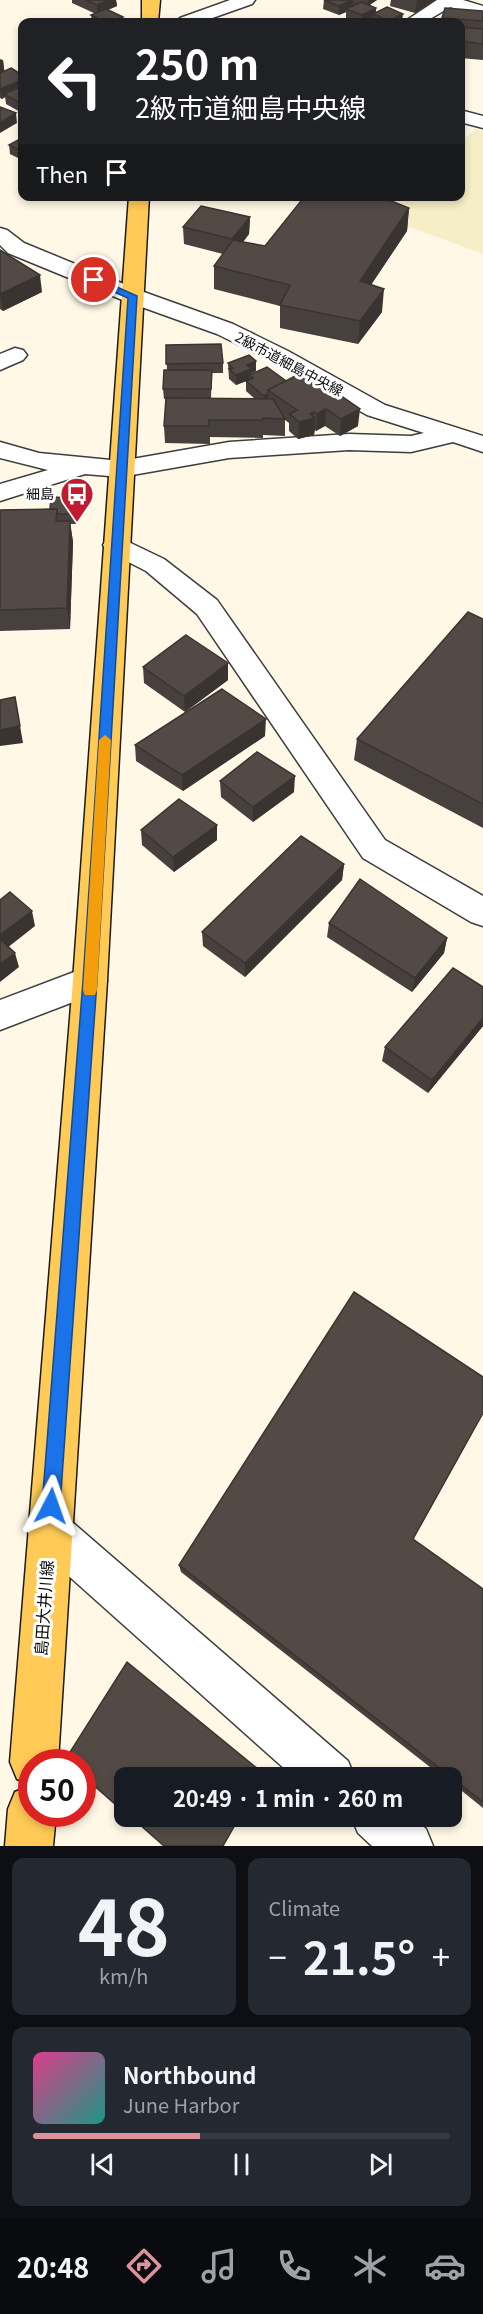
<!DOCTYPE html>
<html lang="en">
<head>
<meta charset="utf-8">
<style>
	:root { --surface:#171b24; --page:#242831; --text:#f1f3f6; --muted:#9ea1a6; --line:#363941; --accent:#db929c }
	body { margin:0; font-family:Georgia,"Noto Sans JP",serif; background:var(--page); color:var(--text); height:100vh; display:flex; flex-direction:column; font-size:22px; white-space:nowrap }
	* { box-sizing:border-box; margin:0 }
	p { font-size:20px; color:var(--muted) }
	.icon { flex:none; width:33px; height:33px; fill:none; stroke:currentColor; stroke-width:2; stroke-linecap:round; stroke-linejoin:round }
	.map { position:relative; height:1846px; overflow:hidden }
	.sheet { display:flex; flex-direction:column; gap:12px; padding:12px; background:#0d0f14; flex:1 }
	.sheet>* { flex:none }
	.hud { position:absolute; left:18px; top:18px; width:447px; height:183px; border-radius:12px; box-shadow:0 3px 9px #0003; background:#202124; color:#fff; overflow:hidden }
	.speed { position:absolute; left:18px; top:1749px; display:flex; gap:12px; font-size:30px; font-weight:700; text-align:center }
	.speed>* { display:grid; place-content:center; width:78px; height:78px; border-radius:50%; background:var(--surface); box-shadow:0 3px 9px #0003; line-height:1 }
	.speed .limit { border:9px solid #d22; background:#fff; color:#111 }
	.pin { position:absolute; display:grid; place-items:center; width:51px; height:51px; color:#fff; margin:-26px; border:3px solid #fff; border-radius:50%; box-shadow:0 2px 6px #0007 }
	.me { position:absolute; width:66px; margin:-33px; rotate:4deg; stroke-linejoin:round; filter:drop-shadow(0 0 4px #0008) }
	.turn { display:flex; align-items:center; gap:21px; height:126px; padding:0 18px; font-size:27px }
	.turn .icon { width:78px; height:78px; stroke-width:2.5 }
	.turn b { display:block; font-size:42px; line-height:51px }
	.then { display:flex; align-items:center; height:57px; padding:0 18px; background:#0003; gap:12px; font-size:22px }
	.big { font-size:45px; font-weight:700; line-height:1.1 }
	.sheet .card { flex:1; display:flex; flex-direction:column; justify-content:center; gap:9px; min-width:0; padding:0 21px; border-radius:12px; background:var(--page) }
	.sheet .dial { align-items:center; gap:0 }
	.dial b { font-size:78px; line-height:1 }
	.song { display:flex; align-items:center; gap:18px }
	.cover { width:72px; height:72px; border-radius:9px; background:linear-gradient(135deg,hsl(330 70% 55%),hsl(170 70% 35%)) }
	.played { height:6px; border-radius:3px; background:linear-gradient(90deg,var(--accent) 40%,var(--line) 40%) }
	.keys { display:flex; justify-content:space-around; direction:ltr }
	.heat { display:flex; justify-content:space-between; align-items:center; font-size:33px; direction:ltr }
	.sheet .tiles { flex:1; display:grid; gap:12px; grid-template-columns:1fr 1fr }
	.card:last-child { grid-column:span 2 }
	.trip { position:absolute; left:114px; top:1767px; width:348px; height:60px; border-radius:12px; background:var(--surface); box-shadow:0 3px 9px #0003; font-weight:700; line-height:60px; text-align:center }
	.menu { display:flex; height:96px; justify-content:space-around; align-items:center; background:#090b0e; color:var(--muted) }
	.menu .icon { width:42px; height:42px }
	.menu .current { color:var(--accent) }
	.menu b { font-size:27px; color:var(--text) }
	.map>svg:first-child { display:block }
	.farmland { fill:#f6eec6 }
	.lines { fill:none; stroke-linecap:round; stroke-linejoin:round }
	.minor-casing { stroke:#3d3d3d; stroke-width:3 }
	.major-casing { stroke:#1b1b1b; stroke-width:3 }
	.minor { fill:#fff; fill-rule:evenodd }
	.major { fill:#ffca56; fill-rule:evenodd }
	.wall { fill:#47403c }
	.shaded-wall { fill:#3a3431 }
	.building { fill:#534a46; stroke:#3a3431; stroke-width:1.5 }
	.route { fill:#1a73e8; stroke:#114b97; stroke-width:1.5 }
	.slow { fill:#f59e0b }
	.labels { text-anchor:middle; stroke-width:6; stroke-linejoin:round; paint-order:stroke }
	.far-street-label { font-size:14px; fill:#0a0a0a; stroke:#fff }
	.far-poi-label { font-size:14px; fill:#0a0a0a; stroke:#fff; text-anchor:end }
	.street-label { font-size:16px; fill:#0a0a0a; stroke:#fff }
</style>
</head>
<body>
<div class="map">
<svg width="483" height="1846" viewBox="0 0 483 1846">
	<rect width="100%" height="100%" fill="#fff8e6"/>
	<polygon class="farmland" points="476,129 483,131 483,254 370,212 390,197 460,196 461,142"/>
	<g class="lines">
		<defs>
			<g id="minor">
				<polygon points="230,0 255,0 252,4 201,22 177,22 180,18"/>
				<polygon points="437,0 463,0 483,6 483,16 450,7 425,22 404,22"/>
				<polygon points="460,110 483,116 483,128 460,122"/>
				<polygon points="0,228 7,230 24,243 141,291 233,324 288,351 385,405 483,436 483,452 453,442 411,452 349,450 229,458 121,477 85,474 0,501 0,484 48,470 0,458 0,442 39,453 121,461 229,442 349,434 411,436 424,433 367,415 272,361 217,334 125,301 8,253 0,245"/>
				<polygon points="15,348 23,350 27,355 23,360 0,370 0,354"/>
				<polygon points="116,536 164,559 217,600 385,840 483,896 483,926 471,922 363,858 197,614 146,571 107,551 103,545 107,539"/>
				<polygon points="90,966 102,971 107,981 102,991 0,1030 0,1000"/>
				<polygon points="49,1508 64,1515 348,1761 355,1778 295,1778 34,1545 27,1530 34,1515"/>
				<polygon points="351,1816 412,1816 426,1829 433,1846 372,1846 358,1833"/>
			</g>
			<g id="major">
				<polygon points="142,0 160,0 158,22 142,22"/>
				<polygon points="129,196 149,196 107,981 58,1762 32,1762 32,1785 17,1779 10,1762 73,981"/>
				<polygon points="32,1785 32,1814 56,1814 53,1846 5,1846 8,1809 15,1792"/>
			</g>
		</defs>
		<use href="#minor" class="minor-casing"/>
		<use href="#major" class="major-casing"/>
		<use href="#minor" class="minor"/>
		<use href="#major" class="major"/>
	</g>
	<g class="wall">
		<polygon points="72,0 116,0 117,6 108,10 123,17 123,22 92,22 91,15 96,14 72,3"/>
		<polygon points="324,0 377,0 369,5 376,13 402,22 372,22 373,19 365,22 357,22 346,18 346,12 339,15 323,9"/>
		<polygon points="391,0 435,0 415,13 390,6"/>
		<polygon points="483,11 483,60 460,58 460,22 442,22 442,18"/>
		<polygon points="0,59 3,60 4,71 22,75 22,113 6,104 5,97 2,99 0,98"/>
		<polygon points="22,138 22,160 10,154 9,145"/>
		<polygon points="409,208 407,231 371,285 382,312 358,344 280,328 280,306 214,289 214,266 223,254 184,244 183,227 250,217 249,234 243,242 265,246"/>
		<polygon points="0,250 42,292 3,311 0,309"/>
		<polygon points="166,345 223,363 223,373 212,373 211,398 255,399 246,391 246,381 249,380 236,385 229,379 228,363 256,361 256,371 251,373 251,374 286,381 358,426 340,436 325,426 316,431 315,430 314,435 298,439 289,431 289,423 285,420 285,436 263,435 263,438 210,437 210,444 165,443 164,426 166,399 164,399 163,389 167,370"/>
		<polygon points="78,508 76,524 70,524 73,542 70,629 0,631 0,510"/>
		<polygon points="483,619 483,828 354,760 357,739"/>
		<polygon points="228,663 228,680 185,712 144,683 143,667"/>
		<polygon points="265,736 183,791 136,761 135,745"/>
		<polygon points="220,781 294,792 253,822 221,797"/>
		<polygon points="141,830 217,840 174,872 142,845"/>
		<polygon points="344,864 342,880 245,977 203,946 202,932"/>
		<polygon points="329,923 447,938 444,953 412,992 327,937"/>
		<polygon points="483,987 483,1026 428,1093 382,1061 385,1047"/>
		<polygon points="413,1539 483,1589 483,1808 452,1783 452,1778 444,1778 181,1572 179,1565"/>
	</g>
	<g class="shaded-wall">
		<polygon points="109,0 116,0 117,6 97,14 97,5"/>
		<polygon points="352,0 353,0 353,9 346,9 346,12 339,15 339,6"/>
		<polygon points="368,0 377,0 367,7"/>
		<polygon points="417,0 435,0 415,13"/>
		<polygon points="376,8 376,15 373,14 373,19 365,22 362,22 362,15"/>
		<polygon points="403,14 402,22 389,22 389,21"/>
		<polygon points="123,17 123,22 109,22"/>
		<polygon points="3,60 5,76 0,78 0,61"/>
		<polygon points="22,80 22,90 4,94 5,97 2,99 0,89"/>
		<polygon points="16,113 17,123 0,133 0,123"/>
		<polygon points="409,208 407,231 358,304 360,281"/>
		<polygon points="250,217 249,234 232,256 232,239"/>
		<polygon points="40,275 42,292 3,311 0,294"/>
		<polygon points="384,289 382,312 358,344 360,321"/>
		<polygon points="256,361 256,371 251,373 251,377 249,375 249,380 236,385 236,375 247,365"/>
		<polygon points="268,394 268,404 264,406 264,396"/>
		<polygon points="326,409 325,426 316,431 317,414"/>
		<polygon points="360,409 358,426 340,436 341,419"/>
		<polygon points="313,412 313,418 315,418 314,435 298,439 299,422"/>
		<polygon points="77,498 78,508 76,524 75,514"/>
		<polygon points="70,521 73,542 70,629 67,608"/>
		<polygon points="228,663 228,680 185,712 184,696"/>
		<polygon points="15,697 23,743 0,746 0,730"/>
		<polygon points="266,719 265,736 183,791 182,775"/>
		<polygon points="295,776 294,792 253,822 253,807"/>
		<polygon points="217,825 217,840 174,872 173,857"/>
		<polygon points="344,864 342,880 245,977 245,963"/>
		<polygon points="32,911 35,926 2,952 0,945 0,935"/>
		<polygon points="447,938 444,953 412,992 415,978"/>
		<polygon points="15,953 19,967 0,982 0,964"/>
		<polygon points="483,1018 483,1026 428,1093 432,1080"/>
	</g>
	<g class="building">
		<polygon points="86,0 109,0 97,5"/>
		<polygon points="324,0 352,0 339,6"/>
		<polygon points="361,2 376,8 362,15 346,9"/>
		<polygon points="387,7 403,14 389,21 373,14"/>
		<polygon points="445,8 483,11 483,21 442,18"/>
		<polygon points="106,9 123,17 109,22 107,22 91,15"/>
		<polygon points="460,27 483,29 483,44 460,41"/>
		<polygon points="11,68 22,75 22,80 0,89 0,73"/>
		<polygon points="22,86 22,104 4,94"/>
		<polygon points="0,107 16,113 0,123"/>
		<polygon points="22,138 22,151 9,145"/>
		<polygon points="305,196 379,196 409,208 360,281 384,289 360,321 280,305 290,285 214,266 233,240 265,246"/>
		<polygon points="201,206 250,217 232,239 183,227"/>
		<polygon points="0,250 40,275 0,294"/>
		<polygon points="221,344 223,363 166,364 166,345"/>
		<polygon points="249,355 256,361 247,365 251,369 236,375 229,369 233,368 228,363"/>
		<polygon points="267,367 286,381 268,390 268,394 264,396 246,381 253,378 249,375"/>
		<polygon points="164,370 212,370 211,389 163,389"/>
		<polygon points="297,375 334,391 360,409 341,419 326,409 317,414 313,412 310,414 315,418 299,422 290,414 297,410 268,390"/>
		<polygon points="166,398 273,399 285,419 263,418 263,420 209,420 209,426 164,426"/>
		<polygon points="51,497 77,498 75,514 57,514 57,509 50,509"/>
		<polygon points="57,509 56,521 70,521 67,608 0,610 0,510"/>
		<polygon points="468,612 483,619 483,804 357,739"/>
		<polygon points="186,635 228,663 184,696 143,667"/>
		<polygon points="222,689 266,719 182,775 135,745"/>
		<polygon points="15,697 20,726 0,730 0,700"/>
		<polygon points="257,752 295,776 253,807 220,781"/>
		<polygon points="179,799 217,825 173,857 141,830"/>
		<polygon points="301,836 344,864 245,963 202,932"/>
		<polygon points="360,879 447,938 415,978 329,923"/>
		<polygon points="10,892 32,911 0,935 0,900"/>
		<polygon points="0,939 15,953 0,964"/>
		<polygon points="453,968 483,987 483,1018 432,1080 385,1047"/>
		<polygon points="354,1292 483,1377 483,1413 413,1539 483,1589 483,1802 179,1565"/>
		<polygon points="127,1662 264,1774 262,1778 124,1778 124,1812 82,1775 82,1762 68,1762 65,1760"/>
		<polygon points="130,1816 240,1816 223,1846 164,1846"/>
	</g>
	<polygon class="route" points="91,278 97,278 137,296 97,981 60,1506 57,1512 51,1515 44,1512 42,1506 83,981 128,298 91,282"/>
	<polygon class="slow" points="105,735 111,740 97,990 95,995 85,995 83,990 99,740"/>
	<defs>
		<symbol id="bus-pin" viewBox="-11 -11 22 30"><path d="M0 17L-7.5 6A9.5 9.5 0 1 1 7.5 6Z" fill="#c01c2f" stroke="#fff"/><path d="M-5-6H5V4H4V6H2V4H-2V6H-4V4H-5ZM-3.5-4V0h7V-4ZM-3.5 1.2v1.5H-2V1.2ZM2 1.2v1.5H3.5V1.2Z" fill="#fff"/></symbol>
	</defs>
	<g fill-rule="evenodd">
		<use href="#bus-pin" x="58" y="475" width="38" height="52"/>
	</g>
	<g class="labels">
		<g class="far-street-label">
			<text transform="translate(289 364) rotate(28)" y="5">2級市道細島中央線</text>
		</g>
		<g class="far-poi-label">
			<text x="54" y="499">細島</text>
		</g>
		<g class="street-label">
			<text transform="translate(44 1608) rotate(-86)" y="6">島田大井川線</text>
		</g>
	</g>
</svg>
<div class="speed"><div class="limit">50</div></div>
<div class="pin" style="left:94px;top:280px;background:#d93025"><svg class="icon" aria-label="arrive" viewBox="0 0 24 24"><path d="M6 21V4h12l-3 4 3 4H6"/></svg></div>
<svg class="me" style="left:51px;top:1506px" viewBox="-20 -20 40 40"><path d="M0-17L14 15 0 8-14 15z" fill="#1a73e8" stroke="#fff" stroke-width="4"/></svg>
<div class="trip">20:49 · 1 min · 260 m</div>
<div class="hud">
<div class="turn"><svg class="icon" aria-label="left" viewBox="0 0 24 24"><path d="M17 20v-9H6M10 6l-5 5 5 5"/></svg><div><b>250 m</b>2級市道細島中央線</div></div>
<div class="then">Then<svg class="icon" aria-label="arrive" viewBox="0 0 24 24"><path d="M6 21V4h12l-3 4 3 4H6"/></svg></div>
</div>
</div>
<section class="sheet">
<div class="tiles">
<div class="card dial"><b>48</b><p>km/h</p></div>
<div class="card"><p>Climate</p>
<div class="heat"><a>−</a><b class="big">21.5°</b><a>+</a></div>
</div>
<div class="card">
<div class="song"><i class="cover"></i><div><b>Northbound</b><p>June Harbor</p></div></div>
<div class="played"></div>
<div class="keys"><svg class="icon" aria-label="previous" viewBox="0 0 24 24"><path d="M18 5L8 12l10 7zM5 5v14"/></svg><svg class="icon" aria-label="pause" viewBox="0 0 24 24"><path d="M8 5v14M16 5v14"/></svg><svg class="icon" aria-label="next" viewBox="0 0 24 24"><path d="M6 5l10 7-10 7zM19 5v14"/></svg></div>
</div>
</div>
</section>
<nav class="menu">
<b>20:48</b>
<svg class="icon current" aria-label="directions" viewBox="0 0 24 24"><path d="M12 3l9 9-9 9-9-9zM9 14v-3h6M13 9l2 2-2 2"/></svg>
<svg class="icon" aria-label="music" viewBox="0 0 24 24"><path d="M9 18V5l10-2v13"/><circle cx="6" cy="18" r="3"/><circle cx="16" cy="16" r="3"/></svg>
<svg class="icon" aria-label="phone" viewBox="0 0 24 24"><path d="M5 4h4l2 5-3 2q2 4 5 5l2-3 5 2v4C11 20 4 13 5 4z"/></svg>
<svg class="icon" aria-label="climate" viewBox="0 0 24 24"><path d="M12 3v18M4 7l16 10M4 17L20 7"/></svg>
<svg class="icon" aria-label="car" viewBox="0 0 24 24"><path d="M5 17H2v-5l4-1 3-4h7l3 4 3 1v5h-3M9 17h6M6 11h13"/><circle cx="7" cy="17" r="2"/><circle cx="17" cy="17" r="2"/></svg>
</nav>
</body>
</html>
